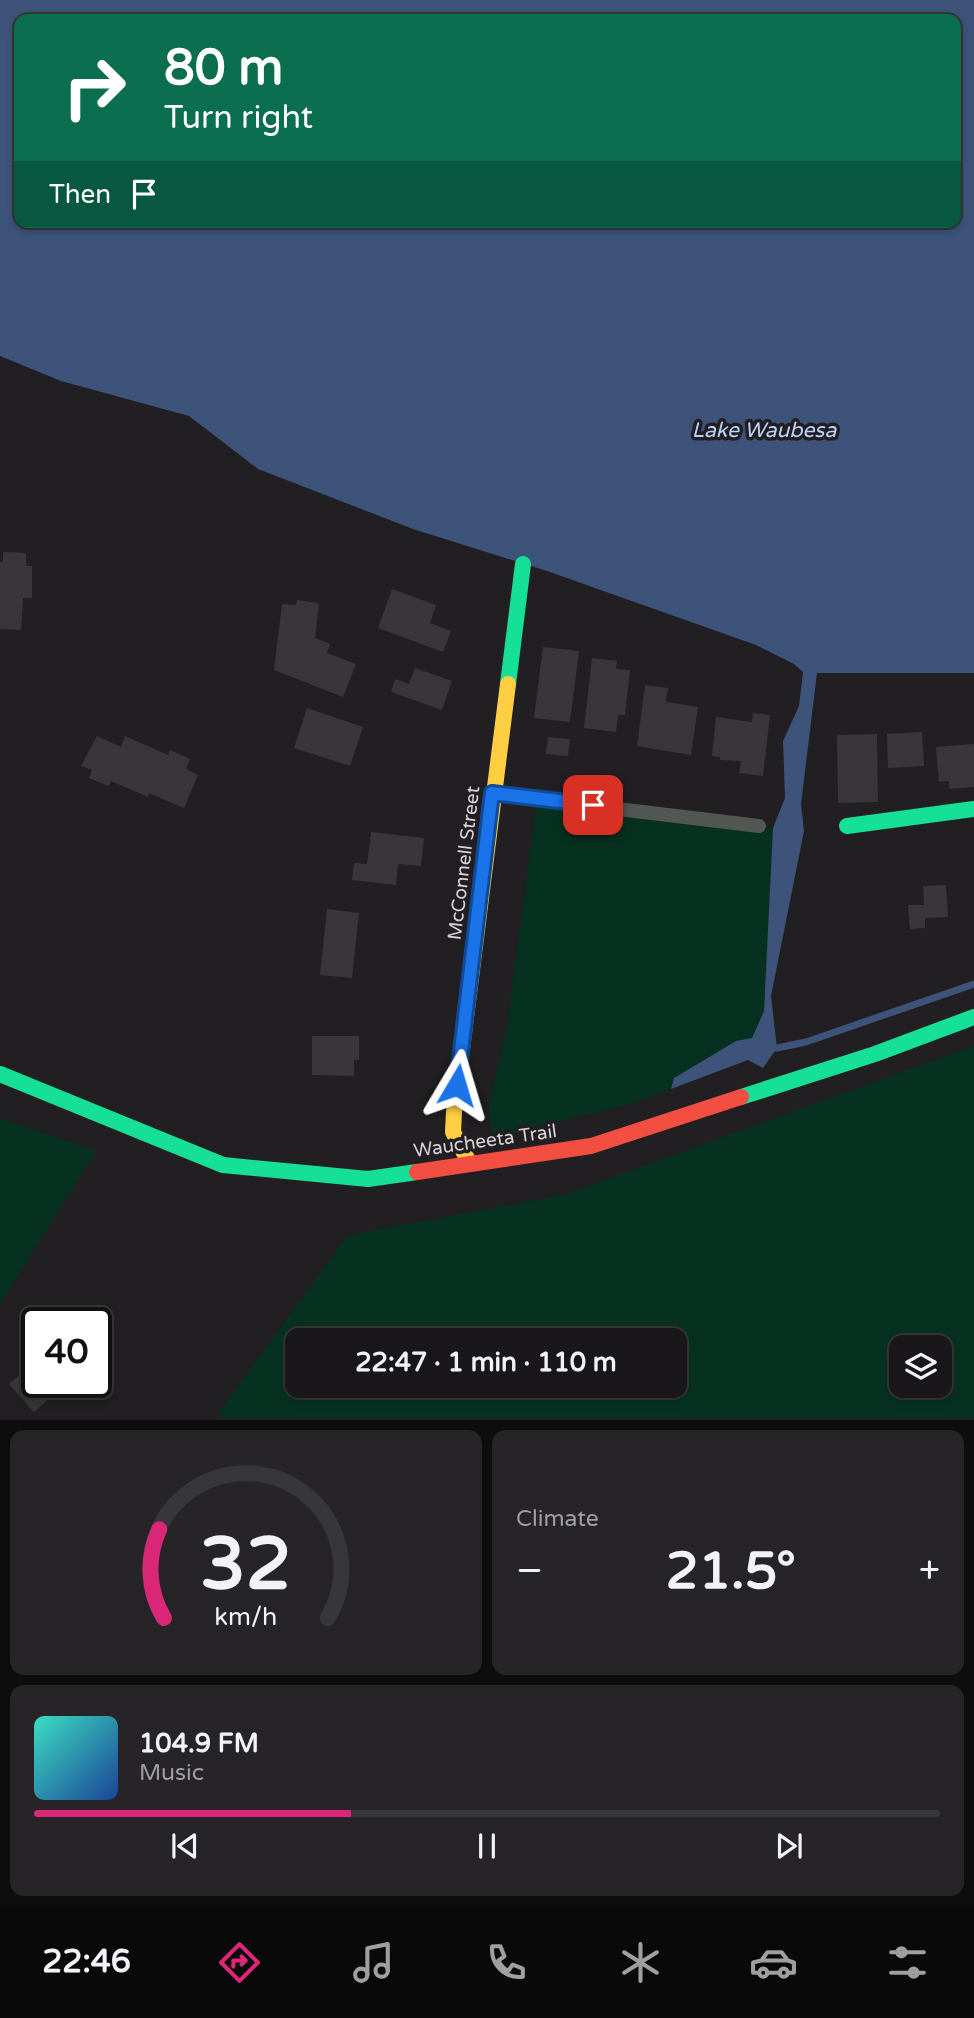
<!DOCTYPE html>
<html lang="en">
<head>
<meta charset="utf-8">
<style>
	:root { --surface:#191719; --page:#262426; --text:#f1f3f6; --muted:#9f9fa2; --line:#373638; --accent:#db2777 }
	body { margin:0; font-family:"Varela Round",sans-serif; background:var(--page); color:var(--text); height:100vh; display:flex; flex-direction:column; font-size:26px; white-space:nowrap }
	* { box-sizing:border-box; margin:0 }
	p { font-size:23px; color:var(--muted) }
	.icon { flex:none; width:38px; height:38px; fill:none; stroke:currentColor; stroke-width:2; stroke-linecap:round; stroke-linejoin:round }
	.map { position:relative; height:1420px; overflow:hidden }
	.sheet { display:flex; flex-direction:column; gap:10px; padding:10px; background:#0e0d0e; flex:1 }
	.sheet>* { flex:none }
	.hud { position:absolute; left:14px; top:14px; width:947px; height:214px; border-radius:14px; box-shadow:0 4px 10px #0003,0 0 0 2px var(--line); background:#0b6e4f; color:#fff; overflow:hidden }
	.buttons { position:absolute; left:889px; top:1335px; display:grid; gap:14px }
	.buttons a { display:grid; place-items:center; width:63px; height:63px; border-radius:14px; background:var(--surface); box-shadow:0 4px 10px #0003,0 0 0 2px var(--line); font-size:35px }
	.speed { position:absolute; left:21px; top:1307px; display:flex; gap:14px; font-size:35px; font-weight:700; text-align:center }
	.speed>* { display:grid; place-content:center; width:91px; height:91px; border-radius:50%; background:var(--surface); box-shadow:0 4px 10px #0003,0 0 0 2px var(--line); line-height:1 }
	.speed .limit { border:4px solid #111; border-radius:10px; background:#fff; color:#111 }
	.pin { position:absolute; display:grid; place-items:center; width:60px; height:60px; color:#fff; margin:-30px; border-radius:14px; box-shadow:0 4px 10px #0006 }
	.me { position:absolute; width:77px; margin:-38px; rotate:7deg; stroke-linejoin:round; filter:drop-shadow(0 0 5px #0008) }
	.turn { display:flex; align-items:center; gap:24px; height:147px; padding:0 35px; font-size:32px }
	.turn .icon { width:91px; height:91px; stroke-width:2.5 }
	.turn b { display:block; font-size:49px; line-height:60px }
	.then { display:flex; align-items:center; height:66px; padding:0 35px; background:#0003; gap:14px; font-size:26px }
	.big { font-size:52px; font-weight:700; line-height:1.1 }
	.sheet .tile { flex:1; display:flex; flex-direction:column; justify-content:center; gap:10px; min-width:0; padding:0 24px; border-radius:14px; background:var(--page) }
	.sheet .dial { align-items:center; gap:0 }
	.dial svg { height:182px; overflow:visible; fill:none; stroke:var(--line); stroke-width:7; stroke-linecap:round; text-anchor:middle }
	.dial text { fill:var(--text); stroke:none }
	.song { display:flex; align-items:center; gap:21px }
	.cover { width:84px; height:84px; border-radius:10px; background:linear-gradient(135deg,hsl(170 70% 55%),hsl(220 70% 35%)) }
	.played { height:7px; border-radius:4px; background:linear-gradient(90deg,var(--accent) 35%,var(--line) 35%) }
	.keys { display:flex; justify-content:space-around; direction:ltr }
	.heat { display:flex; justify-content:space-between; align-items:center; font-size:38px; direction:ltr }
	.sheet .tiles { flex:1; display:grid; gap:10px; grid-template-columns:1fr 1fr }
	.tile:last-child { grid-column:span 2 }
	.trip { position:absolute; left:285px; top:1328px; width:402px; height:70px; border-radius:14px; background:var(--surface); box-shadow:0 4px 10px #0003,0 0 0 2px var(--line); font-weight:700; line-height:70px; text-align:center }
	.tabs { display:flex; height:112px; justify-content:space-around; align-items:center; background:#0a090a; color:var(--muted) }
	.tabs .icon { width:49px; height:49px }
	.tabs .current { color:var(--accent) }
	.tabs b { font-size:32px; color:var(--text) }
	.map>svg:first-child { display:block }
	.green { fill:#063120; fill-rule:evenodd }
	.water { fill:#3d5379; fill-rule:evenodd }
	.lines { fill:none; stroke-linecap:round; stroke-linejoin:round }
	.stream { stroke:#3d5379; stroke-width:7 }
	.building { fill:#383638 }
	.lane { stroke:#525754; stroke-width:14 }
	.fast { stroke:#16e098; stroke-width:16 }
	.slow { stroke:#ffcf43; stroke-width:16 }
	.jam { stroke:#f24e42; stroke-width:16 }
	.route-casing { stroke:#114b97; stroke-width:18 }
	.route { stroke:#1a73e8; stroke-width:12 }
	.labels { text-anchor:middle; stroke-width:7; stroke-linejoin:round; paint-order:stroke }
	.street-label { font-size:19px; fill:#d8d5d8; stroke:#221e22 }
	.water-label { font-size:21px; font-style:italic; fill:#bad2fc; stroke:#221e22 }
</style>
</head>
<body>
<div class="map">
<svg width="974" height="1420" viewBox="0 0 974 1420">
	<rect width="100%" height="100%" fill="#211f21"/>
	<g class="green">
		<polygon points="537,798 773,828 764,1011 752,1038 736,1041 674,1078 671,1089 635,1103 493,1137 488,1107 507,1025"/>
		<path d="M974 1046V1419H221L219 1412 348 1235 563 1195ZM298 1340H676V1386H298ZM901 1348H940V1386H901Z"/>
		<polygon points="0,1118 96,1151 0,1304"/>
	</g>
	<path class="water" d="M0 0H974V673H817L801 804 804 831 771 996 777 1048 763 1068 748 1060 671 1089 674 1078 736 1041 752 1038 764 1011 773 828 785 798 783 741 799 706 803 672 794 664 756 645 547 571 413 529 258 469 189 416 61 381 0 356ZM19 19H956V222H19Z"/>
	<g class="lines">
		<polyline class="stream" points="777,1048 806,1042 974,984"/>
	</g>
	<g class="building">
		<polygon points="3,552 26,553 26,566 32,566 32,598 23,598 21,630 0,629 0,562 3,562"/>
		<polygon points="392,589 436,605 430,623 451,631 443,652 378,628"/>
		<polygon points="297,600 319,603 315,638 330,644 327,653 356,664 343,697 274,670 282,604 296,605"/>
		<polygon points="543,647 579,651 570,722 534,718"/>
		<polygon points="592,658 617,661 616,669 630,670 625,715 618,715 616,732 584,728"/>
		<polygon points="415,668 452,681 442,710 391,692 395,679 409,684"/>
		<polygon points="645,685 668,688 666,702 698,707 691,755 637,746"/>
		<polygon points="307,708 363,727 350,766 294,748"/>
		<polygon points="753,713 770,715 763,776 739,773 741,761 720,760 720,757 712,756 716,717 752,722"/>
		<polygon points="922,732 924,766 888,768 887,734"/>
		<polygon points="877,734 878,802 838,803 837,735"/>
		<polygon points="97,736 121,747 125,736 168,755 170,750 190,759 186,769 198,775 184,808 149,793 148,797 111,781 109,786 89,778 92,770 81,766"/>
		<polygon points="548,737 570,739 568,756 546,754"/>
		<polygon points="974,744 974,787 949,789 949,781 939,782 936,747"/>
		<polygon points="371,832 424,838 421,866 398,864 396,885 352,880 354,863 367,864"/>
		<polygon points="946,885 948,917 925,918 925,928 910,929 908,905 924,905 923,886"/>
		<polygon points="327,909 359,913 352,978 320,975"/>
		<polygon points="312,1036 359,1036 359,1060 354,1060 354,1076 312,1075"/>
		<polygon points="37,1360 37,1382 68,1382 34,1412 9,1384"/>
	</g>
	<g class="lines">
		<polyline class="lane" points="494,794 759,826"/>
		<g class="fast">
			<polyline points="508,684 523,564"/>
			<polyline points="847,826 974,809"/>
			<polyline points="0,1074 223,1165 368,1179 417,1172"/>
			<polyline points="741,1097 875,1054 974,1017"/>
		</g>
		<polyline class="slow" points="470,1164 453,1132 454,1112 508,684"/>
		<polyline class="jam" points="417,1172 591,1146 741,1097"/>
	</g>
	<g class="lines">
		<defs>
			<polyline id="route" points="457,1085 492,793 593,805"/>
		</defs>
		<use href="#route" class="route-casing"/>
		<use href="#route" class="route"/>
	</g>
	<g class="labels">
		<g class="street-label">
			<text transform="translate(463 863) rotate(-83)" y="7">McConnell Street</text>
			<text transform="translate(485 1140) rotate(-8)" y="7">Waucheeta Trail</text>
		</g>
		<g class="water-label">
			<text x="764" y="437">Lake Waubesa</text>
		</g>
	</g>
</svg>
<div class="buttons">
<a><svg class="icon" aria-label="layers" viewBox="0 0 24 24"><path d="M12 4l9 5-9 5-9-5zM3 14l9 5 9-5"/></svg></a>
</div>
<div class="speed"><div class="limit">40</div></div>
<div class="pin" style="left:593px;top:805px;background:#d93025"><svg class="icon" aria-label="arrive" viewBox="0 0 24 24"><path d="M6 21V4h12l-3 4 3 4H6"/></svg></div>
<svg class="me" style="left:457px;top:1085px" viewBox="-20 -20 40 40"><path d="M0-17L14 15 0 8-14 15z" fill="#1a73e8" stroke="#fff" stroke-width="4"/></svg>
<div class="trip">22:47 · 1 min · 110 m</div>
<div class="hud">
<div class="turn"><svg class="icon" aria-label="right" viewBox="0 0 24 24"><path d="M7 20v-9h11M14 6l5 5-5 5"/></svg><div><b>80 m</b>Turn right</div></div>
<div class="then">Then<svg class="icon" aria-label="arrive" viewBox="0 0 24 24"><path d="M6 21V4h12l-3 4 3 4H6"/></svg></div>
</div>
</div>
<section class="sheet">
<div class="tiles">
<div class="tile dial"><svg viewBox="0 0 100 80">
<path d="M14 69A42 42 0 1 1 86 69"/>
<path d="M14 69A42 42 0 0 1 12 30" stroke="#db2777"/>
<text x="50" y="56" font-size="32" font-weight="700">32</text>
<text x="50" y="72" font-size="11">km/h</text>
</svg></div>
<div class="tile"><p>Climate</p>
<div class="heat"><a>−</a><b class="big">21.5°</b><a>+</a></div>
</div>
<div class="tile">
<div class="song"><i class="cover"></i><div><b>104.9 FM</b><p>Music</p></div></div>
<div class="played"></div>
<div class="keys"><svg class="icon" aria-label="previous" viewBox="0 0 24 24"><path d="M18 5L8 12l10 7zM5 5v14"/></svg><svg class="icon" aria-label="pause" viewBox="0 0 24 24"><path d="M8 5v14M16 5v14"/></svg><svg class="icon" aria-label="next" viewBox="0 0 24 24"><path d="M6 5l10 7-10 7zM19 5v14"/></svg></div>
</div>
</div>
</section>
<nav class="tabs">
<b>22:46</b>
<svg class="icon current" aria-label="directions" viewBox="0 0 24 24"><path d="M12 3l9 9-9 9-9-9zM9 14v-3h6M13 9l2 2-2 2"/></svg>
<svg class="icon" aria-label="music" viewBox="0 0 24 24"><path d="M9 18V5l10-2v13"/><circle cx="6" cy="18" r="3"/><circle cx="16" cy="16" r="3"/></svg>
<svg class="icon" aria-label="phone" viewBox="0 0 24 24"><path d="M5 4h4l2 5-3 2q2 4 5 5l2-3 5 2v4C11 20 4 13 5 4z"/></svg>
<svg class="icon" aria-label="climate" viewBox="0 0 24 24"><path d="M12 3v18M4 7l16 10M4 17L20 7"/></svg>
<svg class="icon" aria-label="car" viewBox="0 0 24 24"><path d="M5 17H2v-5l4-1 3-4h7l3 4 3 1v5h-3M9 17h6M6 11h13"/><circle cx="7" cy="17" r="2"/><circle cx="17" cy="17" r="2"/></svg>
<svg class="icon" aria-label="filters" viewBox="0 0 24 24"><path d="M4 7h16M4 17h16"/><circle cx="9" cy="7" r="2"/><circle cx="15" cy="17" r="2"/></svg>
</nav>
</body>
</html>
